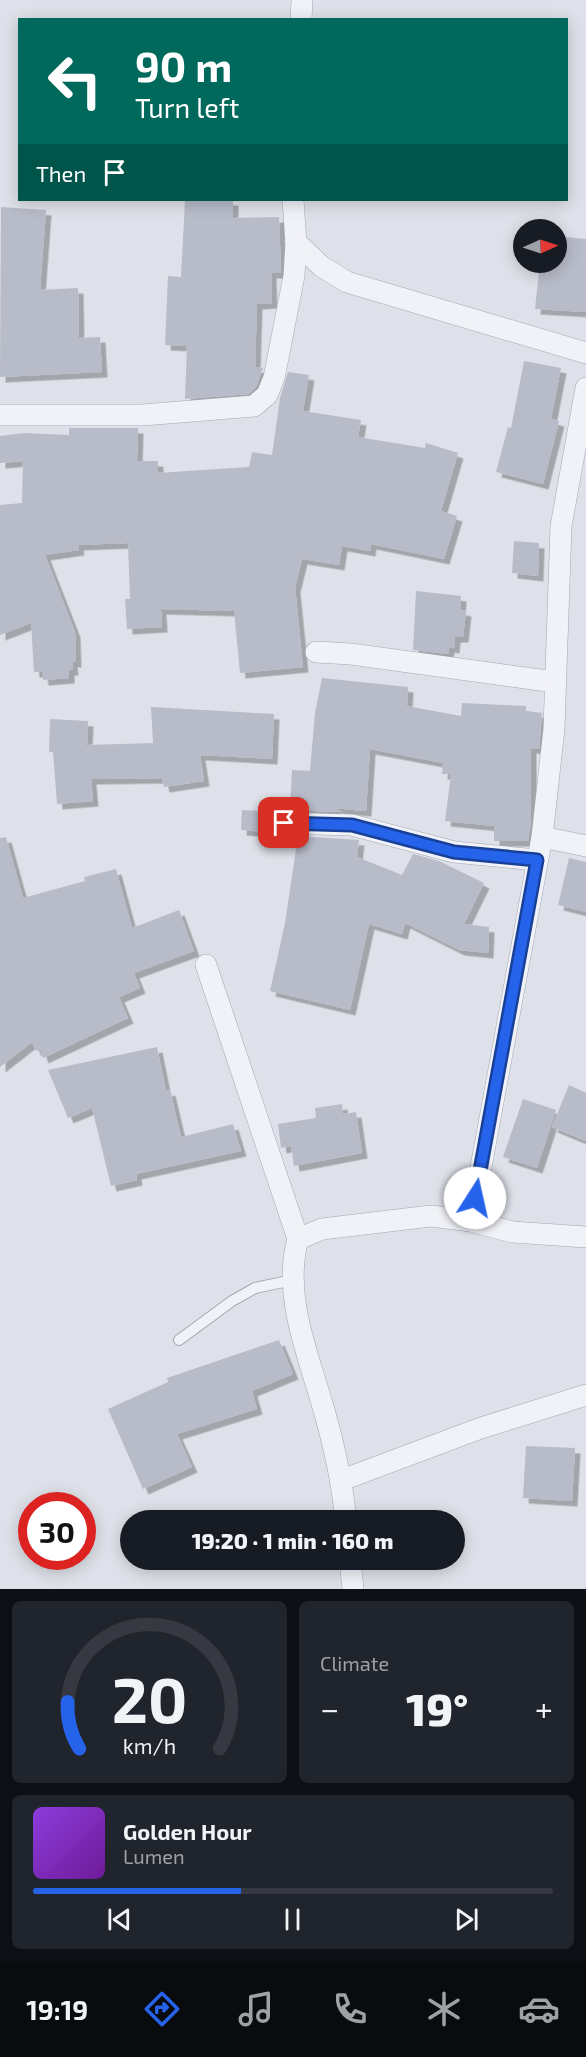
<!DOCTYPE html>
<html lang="en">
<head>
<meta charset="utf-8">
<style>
	:root { --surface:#171b24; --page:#20242c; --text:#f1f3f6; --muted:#9ea1a6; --line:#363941; --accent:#2563eb }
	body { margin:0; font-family:"Exo 2",sans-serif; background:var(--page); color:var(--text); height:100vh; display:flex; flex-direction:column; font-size:22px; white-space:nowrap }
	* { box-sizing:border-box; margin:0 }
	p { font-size:20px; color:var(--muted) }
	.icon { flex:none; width:33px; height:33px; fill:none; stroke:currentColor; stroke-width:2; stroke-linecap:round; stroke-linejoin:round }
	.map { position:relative; height:1589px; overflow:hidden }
	.sheet { display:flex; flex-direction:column; gap:12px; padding:12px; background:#0d0f14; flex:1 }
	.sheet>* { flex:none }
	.top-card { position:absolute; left:18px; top:18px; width:550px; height:183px; border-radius:0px; box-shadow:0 3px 15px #0003; background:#00695c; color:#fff; overflow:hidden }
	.needle { width:39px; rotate:87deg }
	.controls { position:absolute; left:513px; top:219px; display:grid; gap:12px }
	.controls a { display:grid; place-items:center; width:54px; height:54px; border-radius:50%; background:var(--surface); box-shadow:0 3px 15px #0003; font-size:30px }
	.speed { position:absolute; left:18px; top:1492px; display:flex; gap:12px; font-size:30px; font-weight:700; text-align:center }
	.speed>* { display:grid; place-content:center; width:78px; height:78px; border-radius:50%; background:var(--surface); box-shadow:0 3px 15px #0003; line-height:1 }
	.speed .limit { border:9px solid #d22; background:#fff; color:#111 }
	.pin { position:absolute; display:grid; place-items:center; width:51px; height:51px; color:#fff; margin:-26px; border-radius:12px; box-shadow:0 3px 9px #0006 }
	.me { position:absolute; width:66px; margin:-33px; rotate:10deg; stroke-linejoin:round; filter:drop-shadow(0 0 4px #0008) }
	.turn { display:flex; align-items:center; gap:21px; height:126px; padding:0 18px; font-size:27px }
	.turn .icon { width:78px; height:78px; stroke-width:2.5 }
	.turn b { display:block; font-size:42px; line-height:51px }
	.then { display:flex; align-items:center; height:57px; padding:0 18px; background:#0003; gap:12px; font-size:22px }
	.big { font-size:45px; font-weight:800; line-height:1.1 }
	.sheet .tile { flex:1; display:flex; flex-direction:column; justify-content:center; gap:9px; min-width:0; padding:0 21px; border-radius:9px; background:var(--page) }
	.sheet .dial { align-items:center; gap:0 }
	.dial svg { height:156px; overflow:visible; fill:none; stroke:var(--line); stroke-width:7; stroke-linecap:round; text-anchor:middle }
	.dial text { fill:var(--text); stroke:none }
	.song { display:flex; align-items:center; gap:18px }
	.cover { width:72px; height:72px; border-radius:9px; background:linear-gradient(135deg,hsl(270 70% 55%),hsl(280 70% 35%)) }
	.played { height:6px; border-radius:3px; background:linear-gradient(90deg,var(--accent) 40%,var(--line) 40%) }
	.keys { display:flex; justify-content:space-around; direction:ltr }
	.heat { display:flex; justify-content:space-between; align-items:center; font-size:33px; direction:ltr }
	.sheet .tiles { flex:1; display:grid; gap:12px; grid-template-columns:1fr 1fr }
	.tile:last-child { grid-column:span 2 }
	.trip { position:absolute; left:120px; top:1510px; width:345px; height:60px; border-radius:30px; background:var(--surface); box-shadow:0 3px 15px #0003; font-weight:800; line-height:60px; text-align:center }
	.tab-bar { display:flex; height:96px; justify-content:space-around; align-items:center; background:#090b0e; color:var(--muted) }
	.tab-bar .icon { width:42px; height:42px }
	.tab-bar .active { color:var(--accent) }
	.tab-bar b { font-size:27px; color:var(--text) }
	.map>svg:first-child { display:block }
	.building { fill:#b8bcc9; filter:url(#shadow) }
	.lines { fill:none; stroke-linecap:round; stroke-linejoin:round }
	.lane-casing { stroke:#a3a7b3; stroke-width:12 }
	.street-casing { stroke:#a3a7b3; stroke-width:22 }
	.lane { stroke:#f1f2f7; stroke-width:10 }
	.street { stroke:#f1f2f7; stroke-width:21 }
	.route-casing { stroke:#184099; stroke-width:15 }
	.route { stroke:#2563eb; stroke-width:10 }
</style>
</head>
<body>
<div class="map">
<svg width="586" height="1589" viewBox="0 0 586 1589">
	<defs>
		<filter id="shadow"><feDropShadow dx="5.5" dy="5.5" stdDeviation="0" flood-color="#0004"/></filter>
	</defs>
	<rect width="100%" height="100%" fill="#dee1e9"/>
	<g class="building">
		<polygon points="185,200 233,200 233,218 279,217 281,273 271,273 272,303 257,304 255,367 263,368 256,387 249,394 185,399 187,346 165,345 168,276 181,277"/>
		<polygon points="1,207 46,210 40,290 78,288 79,338 100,337 102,372 0,377"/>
		<polygon points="556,236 586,239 586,312 535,309 540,262 556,262"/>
		<polygon points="524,361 561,368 551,419 559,421 543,484 496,472 508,427 511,428"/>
		<polygon points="288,372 309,375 303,411 361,420 358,437 425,448 426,443 458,453 441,511 457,516 444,559 371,544 370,551 342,546 339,565 302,559 295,587 303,667 240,673 234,611 161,609 162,627 127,629 125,599 130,599 128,543 78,545 79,550 45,555 75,632 76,662 72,662 73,670 69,670 69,678 43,680 42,672 34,672 31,623 0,635 0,505 22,503 23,461 0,463 0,436 24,433 69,435 69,428 138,428 137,461 158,461 158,473 249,467 252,452 272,455 280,398"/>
		<polygon points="514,541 539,543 538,576 512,573"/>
		<polygon points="416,591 461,596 460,610 466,611 463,637 455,637 454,648 449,647 448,654 413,650"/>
		<polygon points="322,678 408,687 407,706 461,716 462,703 526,706 526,711 542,713 539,749 531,748 531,820 528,841 494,841 494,826 445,821 451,774 442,774 443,763 370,749 366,811 333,808 342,812 290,810 292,770 310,771 315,713"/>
		<polygon points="151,707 274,714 272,759 200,755 204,781 164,787 162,778 91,779 93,801 57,804 53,752 49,752 50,719 88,721 87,745 153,743"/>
		<polygon points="242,810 277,812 266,820 266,832 241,830"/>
		<polygon points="298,836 359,840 357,857 402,875 413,854 439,861 484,883 464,924 489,927 488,953 459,950 405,923 402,934 369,924 350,1010 270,991 285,923"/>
		<polygon points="6,837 23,898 85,881 84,877 116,869 132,928 179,910 194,951 134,973 140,988 119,997 128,1018 43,1058 40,1049 36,1051 32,1042 0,1067 0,838"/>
		<polygon points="569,858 586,862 586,912 558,905"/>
		<polygon points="157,1047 166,1091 170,1090 181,1137 233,1124 241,1151 136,1174 137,1180 111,1186 92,1108 68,1118 48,1070"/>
		<polygon points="569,1085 586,1093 586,1141 552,1127"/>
		<polygon points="523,1099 556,1110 537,1168 503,1157"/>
		<polygon points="342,1104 343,1114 356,1112 362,1153 294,1166 291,1146 281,1148 278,1124 316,1118 315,1108"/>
		<polygon points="279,1340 293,1374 252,1391 257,1409 177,1434 192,1467 143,1489 108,1409 168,1382 167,1378"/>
		<polygon points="526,1446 575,1448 572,1501 523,1498"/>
	</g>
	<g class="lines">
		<defs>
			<polyline id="lane" points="179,1340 232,1301 255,1288 293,1280"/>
			<g id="street">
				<polyline points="301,20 302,0"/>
				<polyline points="293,200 296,242 321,266 347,282 586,353"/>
				<polyline points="0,415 143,415 254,406 267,395 274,378 294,276 296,242"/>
				<polyline points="316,652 351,654 555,682"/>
				<polyline points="277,826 283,823 352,825 454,852 537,860"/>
				<polyline points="542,837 586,846"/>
				<polyline points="206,965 298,1239"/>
				<polyline points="471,1221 542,837 554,729 561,526 586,388"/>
				<polyline points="342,1480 481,1428 586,1395"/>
				<path d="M346 1521C342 1480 333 1440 321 1400 306 1349 283 1293 298 1239L322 1229 431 1216 471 1221 512 1232 586 1237"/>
				<polyline points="350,1560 353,1589"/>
			</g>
		</defs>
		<use href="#lane" class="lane-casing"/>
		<use href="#street" class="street-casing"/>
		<use href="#lane" class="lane"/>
		<use href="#street" class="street"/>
	</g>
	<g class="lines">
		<defs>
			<polyline id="route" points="284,823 352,825 454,852 537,860 475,1198"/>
		</defs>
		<use href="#route" class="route-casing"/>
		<use href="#route" class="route"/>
	</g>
</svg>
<div class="controls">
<a><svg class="needle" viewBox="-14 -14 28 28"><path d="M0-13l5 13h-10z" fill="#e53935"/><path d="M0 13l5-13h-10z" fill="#9ea1a6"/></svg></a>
</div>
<div class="speed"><div class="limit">30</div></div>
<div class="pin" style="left:284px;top:823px;background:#d93025"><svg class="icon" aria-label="arrive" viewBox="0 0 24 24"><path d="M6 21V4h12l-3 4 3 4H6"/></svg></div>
<svg class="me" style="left:475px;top:1198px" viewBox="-20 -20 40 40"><circle r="19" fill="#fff"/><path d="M0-13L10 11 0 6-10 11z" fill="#2563eb"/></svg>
<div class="trip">19:20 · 1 min · 160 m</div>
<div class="top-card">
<div class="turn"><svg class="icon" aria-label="left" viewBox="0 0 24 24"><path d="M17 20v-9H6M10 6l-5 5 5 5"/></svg><div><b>90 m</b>Turn left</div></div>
<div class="then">Then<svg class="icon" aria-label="arrive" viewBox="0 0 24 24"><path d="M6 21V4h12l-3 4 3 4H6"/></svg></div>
</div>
</div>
<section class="sheet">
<div class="tiles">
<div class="tile dial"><svg viewBox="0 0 100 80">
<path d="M14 69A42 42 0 1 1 86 69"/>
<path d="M14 69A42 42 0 0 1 8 45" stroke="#2563eb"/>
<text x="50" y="56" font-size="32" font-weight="700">20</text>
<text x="50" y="72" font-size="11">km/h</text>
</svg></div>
<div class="tile"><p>Climate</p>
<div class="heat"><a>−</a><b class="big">19°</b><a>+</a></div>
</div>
<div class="tile">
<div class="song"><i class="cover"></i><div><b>Golden Hour</b><p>Lumen</p></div></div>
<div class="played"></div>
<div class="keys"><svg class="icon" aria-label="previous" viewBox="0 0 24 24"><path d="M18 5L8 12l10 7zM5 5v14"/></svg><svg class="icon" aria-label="pause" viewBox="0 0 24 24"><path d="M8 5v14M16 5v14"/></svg><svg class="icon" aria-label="next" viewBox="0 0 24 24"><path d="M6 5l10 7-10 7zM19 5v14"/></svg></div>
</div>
</div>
</section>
<nav class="tab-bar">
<b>19:19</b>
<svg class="icon active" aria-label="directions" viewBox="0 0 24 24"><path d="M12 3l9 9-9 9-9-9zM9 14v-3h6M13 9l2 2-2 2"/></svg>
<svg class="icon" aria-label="music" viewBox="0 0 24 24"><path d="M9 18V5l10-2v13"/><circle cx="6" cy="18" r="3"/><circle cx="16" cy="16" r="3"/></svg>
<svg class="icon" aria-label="phone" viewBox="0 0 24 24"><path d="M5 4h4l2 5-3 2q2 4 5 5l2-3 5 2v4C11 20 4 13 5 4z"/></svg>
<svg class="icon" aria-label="climate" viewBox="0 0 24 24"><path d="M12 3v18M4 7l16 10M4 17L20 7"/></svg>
<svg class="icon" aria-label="car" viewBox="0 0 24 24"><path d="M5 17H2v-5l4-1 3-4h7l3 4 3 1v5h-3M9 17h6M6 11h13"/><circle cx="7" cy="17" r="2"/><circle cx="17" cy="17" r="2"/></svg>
</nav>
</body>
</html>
